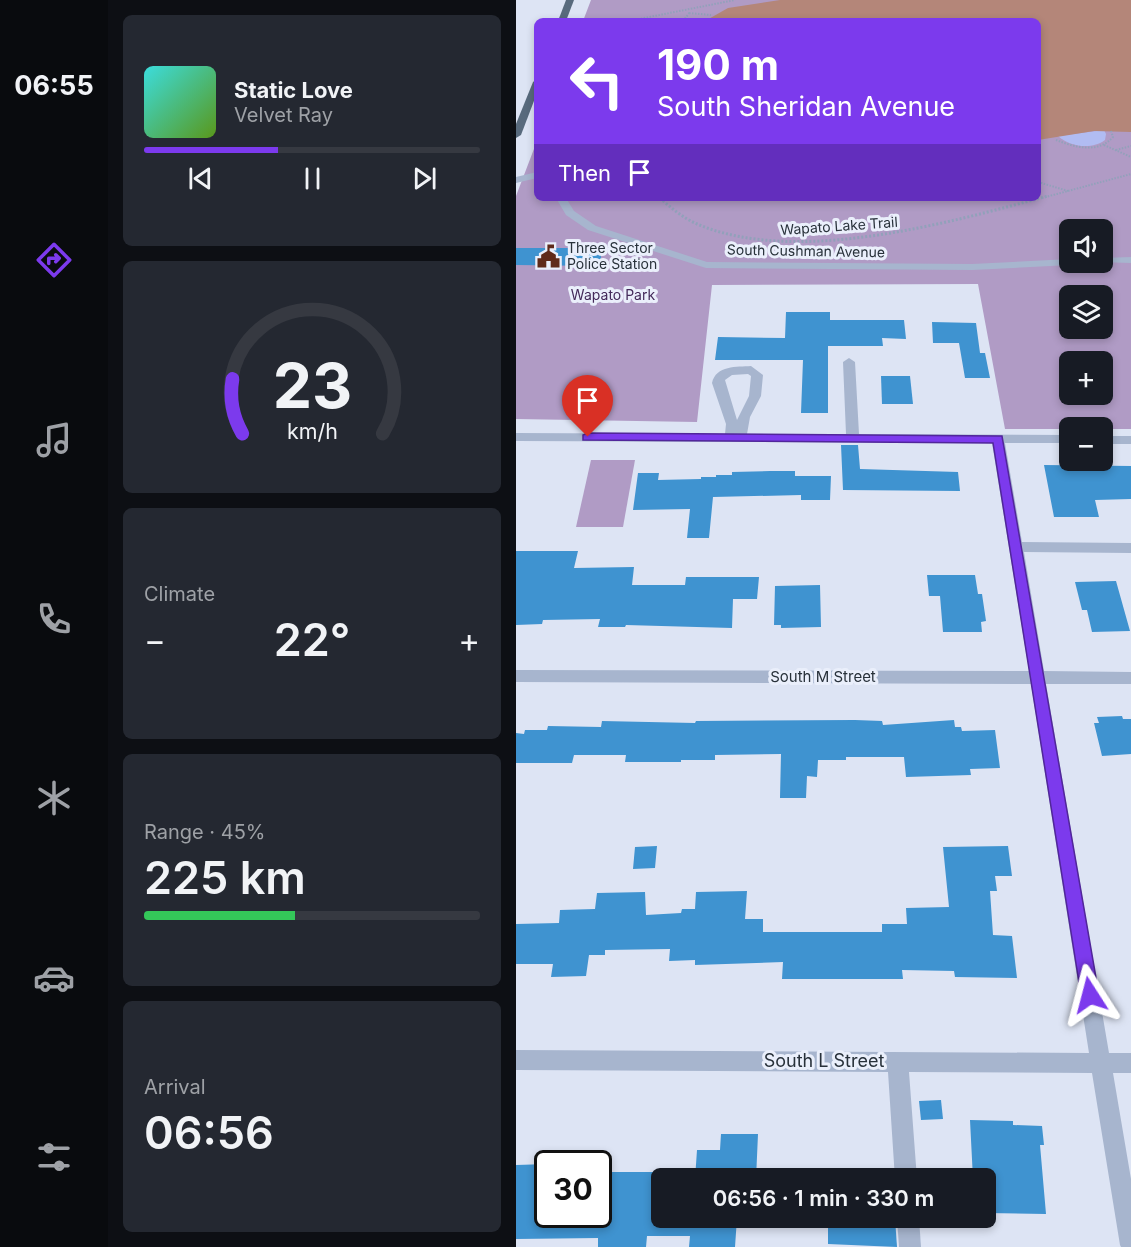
<!DOCTYPE html>
<html lang="en">
<head>
<meta charset="utf-8">
<style>
	:root { --surface:#171b24; --page:#242831; --text:#f1f3f6; --muted:#9ea1a6; --line:#363941; --accent:#7c3aed }
	body { margin:0; font-family:Inter,sans-serif; background:var(--page); color:var(--text); height:100vh; display:flex; flex-direction:column; font-size:22px; white-space:nowrap }
	* { box-sizing:border-box; margin:0 }
	p { font-size:20px; color:var(--muted) }
	.icon { flex:none; width:33px; height:33px; fill:none; stroke:currentColor; stroke-width:2; stroke-linecap:round; stroke-linejoin:round }
	.map { position:relative; flex:1; overflow:hidden }
	.details { display:flex; flex-direction:column; gap:15px; padding:15px; background:#0d0f14; width:408px }
	.details>* { flex:none }
	.banner { position:absolute; left:18px; top:18px; width:507px; height:183px; border-radius:9px; box-shadow:0 3px 9px #0003; background:#7c3aed; color:#fff; overflow:hidden }
	.tools { position:absolute; left:543px; top:219px; display:grid; gap:12px }
	.tools a { display:grid; place-items:center; width:54px; height:54px; border-radius:9px; background:var(--surface); box-shadow:0 3px 9px #0003; font-size:30px }
	.speed { position:absolute; left:18px; top:1150px; display:flex; gap:12px; font-size:30px; font-weight:700; text-align:center }
	.speed>* { display:grid; place-content:center; width:78px; height:78px; border-radius:50%; background:var(--surface); box-shadow:0 3px 9px #0003; line-height:1 }
	.speed .limit { border:3px solid #111; border-radius:9px; background:#fff; color:#111 }
	.pin { position:absolute; display:grid; place-items:center; width:51px; height:51px; color:#fff; margin:-62px -26px; border-radius:50% 50% 50% 0; rotate:-45deg; box-shadow:0 0 6px #0007 }
	.pin .icon { rotate:45deg }
	.me { position:absolute; width:66px; margin:-33px; rotate:351deg; stroke-linejoin:round; filter:drop-shadow(0 0 4px #0008) }
	.turn { display:flex; align-items:center; gap:21px; height:126px; padding:0 24px; font-size:27px }
	.turn .icon { width:78px; height:78px; stroke-width:2.5 }
	.turn b { display:block; font-size:42px; line-height:51px }
	.then { display:flex; align-items:center; height:57px; padding:0 24px; background:#0003; gap:12px; font-size:22px }
	.big { font-size:45px; font-weight:600; line-height:1.1 }
	.details .tile { flex:1; display:flex; flex-direction:column; justify-content:center; gap:9px; min-width:0; padding:0 21px; border-radius:9px; background:var(--page) }
	.details .dial { align-items:center; gap:0 }
	.dial svg { height:156px; overflow:visible; fill:none; stroke:var(--line); stroke-width:7; stroke-linecap:round; text-anchor:middle }
	.dial text { fill:var(--text); stroke:none }
	.song { display:flex; align-items:center; gap:18px }
	.cover { width:72px; height:72px; border-radius:9px; background:linear-gradient(135deg,hsl(180 70% 55%),hsl(90 70% 35%)) }
	.played { height:6px; border-radius:3px; background:linear-gradient(90deg,var(--accent) 40%,var(--line) 40%) }
	.keys { display:flex; justify-content:space-around; direction:ltr }
	.heat { display:flex; justify-content:space-between; align-items:center; font-size:33px; direction:ltr }
	.charge { height:9px; border-radius:4px; background:linear-gradient(90deg,#34c759 45%,var(--line) 0) }
	.trip { position:absolute; left:135px; top:1168px; width:345px; height:60px; border-radius:9px; background:var(--surface); box-shadow:0 3px 9px #0003; font-weight:600; line-height:60px; text-align:center }
	main { display:flex; flex:1; min-height:0 }
	.menu { display:flex; flex-direction:column; width:108px; justify-content:space-around; align-items:center; background:#090b0e; color:var(--muted) }
	.menu .icon { width:42px; height:42px }
	.menu .selected { color:var(--accent) }
	.menu b { font-size:27px; color:var(--text) }
	.map>svg:first-child { display:block }
	.green { fill:#b09bc5; fill-rule:evenodd }
	.sand { fill:#b1bcf2 }
	.water { fill:#b48679 }
	.building { fill:#3f93d0 }
	.lines { fill:none; stroke-linecap:round; stroke-linejoin:round }
	.path-far1 { stroke:#91a1ba; stroke-width:2; stroke-dasharray:1.5 1.5; stroke-linecap:butt }
	.path { stroke:#91a1ba; stroke-width:3; stroke-dasharray:2 2; stroke-linecap:butt }
	.minor { fill:#a7b5ce; fill-rule:evenodd }
	.major { fill:#586a7d; fill-rule:evenodd }
	.route { fill:#7c3aed; stroke:#51269a; stroke-width:1.5 }
	.labels { text-anchor:middle; stroke-width:6; stroke-linejoin:round; paint-order:stroke }
	.far-street-label { font-size:14px; fill:#28313a; stroke:#eaeffb }
	.far-poi-label { font-size:14px; fill:#28313a; stroke:#eaeffb; text-anchor:start }
	.far-park-label { font-size:14px; fill:#442a5a; stroke:#eaeffb }
	.street-label { font-size:15px; fill:#28313a; stroke:#eaeffb }
	.near-street-label { font-size:18px; fill:#28313a; stroke:#eaeffb }
</style>
</head>
<body>
<main>
<nav class="menu">
<b>06:55</b>
<svg class="icon selected" aria-label="directions" viewBox="0 0 24 24"><path d="M12 3l9 9-9 9-9-9zM9 14v-3h6M13 9l2 2-2 2"/></svg>
<svg class="icon" aria-label="music" viewBox="0 0 24 24"><path d="M9 18V5l10-2v13"/><circle cx="6" cy="18" r="3"/><circle cx="16" cy="16" r="3"/></svg>
<svg class="icon" aria-label="phone" viewBox="0 0 24 24"><path d="M5 4h4l2 5-3 2q2 4 5 5l2-3 5 2v4C11 20 4 13 5 4z"/></svg>
<svg class="icon" aria-label="climate" viewBox="0 0 24 24"><path d="M12 3v18M4 7l16 10M4 17L20 7"/></svg>
<svg class="icon" aria-label="car" viewBox="0 0 24 24"><path d="M5 17H2v-5l4-1 3-4h7l3 4 3 1v5h-3M9 17h6M6 11h13"/><circle cx="7" cy="17" r="2"/><circle cx="17" cy="17" r="2"/></svg>
<svg class="icon" aria-label="filters" viewBox="0 0 24 24"><path d="M4 7h16M4 17h16"/><circle cx="9" cy="7" r="2"/><circle cx="15" cy="17" r="2"/></svg>
</nav>
<section class="details">
<div class="tile">
<div class="song"><i class="cover"></i><div><b>Static Love</b><p>Velvet Ray</p></div></div>
<div class="played"></div>
<div class="keys"><svg class="icon" aria-label="previous" viewBox="0 0 24 24"><path d="M18 5L8 12l10 7zM5 5v14"/></svg><svg class="icon" aria-label="pause" viewBox="0 0 24 24"><path d="M8 5v14M16 5v14"/></svg><svg class="icon" aria-label="next" viewBox="0 0 24 24"><path d="M6 5l10 7-10 7zM19 5v14"/></svg></div>
</div>
<div class="tile dial"><svg viewBox="0 0 100 80">
<path d="M14 69A42 42 0 1 1 86 69"/>
<path d="M14 69A42 42 0 0 1 9 41" stroke="#7c3aed"/>
<text x="50" y="56" font-size="32" font-weight="700">23</text>
<text x="50" y="72" font-size="11">km/h</text>
</svg></div>
<div class="tile"><p>Climate</p>
<div class="heat"><a>−</a><b class="big">22°</b><a>+</a></div>
</div>
<div class="tile"><p>Range · 45%</p><b class="big">225 km</b><div class="charge"></div></div>
<div class="tile"><p>Arrival</p><b class="big">06:56</b></div>
</section>
<div class="map">
<svg width="615" height="1247" viewBox="0 0 615 1247">
	<rect width="100%" height="100%" fill="#dde4f4"/>
	<g class="green">
		<path d="M75 0H615V429H489L462 284 196 285 181 422 0 419V196L21 141V198H522V21H67ZM554 230H586V262H554ZM554 296H586V328H554ZM554 362H586V394H554Z"/>
		<polygon points="75,460 119,460 107,527 60,527"/>
	</g>
	<path class="sand" d="M588 130 590 134 589 140C576 150 554 147 542 136Z"/>
	<polygon class="water" points="264,0 615,0 615,132 578,131 522,140 522,21 189,21 212,8"/>
	<g class="building">
		<polygon points="0,248 85,248 85,266 0,265"/>
		<polygon points="270,312 314,312 314,320 388,320 390,339 366,338 367,346 312,346 312,413 285,413 287,360 199,360 202,337 269,338"/>
		<polygon points="416,322 460,323 464,353 469,353 474,378 449,378 443,343 417,343"/>
		<polygon points="365,376 394,376 397,404 366,404"/>
		<polygon points="325,445 342,445 344,469 442,472 444,491 327,490"/>
		<polygon points="528,465 615,466 615,499 579,500 583,517 538,517"/>
		<polygon points="254,471 279,471 279,476 315,476 314,500 285,500 285,495 197,497 193,538 171,538 174,509 117,510 122,473 143,473 142,480 185,479 185,477 200,477 200,475 216,475 216,472"/>
		<polygon points="0,551 62,551 58,568 118,567 116,585 169,585 170,577 243,577 241,599 217,599 216,628 110,625 109,627 82,627 84,619 27,620 26,624 0,625"/>
		<polygon points="411,575 459,575 462,594 466,594 470,621 465,622 466,632 427,632 424,596 413,596"/>
		<polygon points="600,581 614,631 576,632 571,610 566,610 559,582"/>
		<polygon points="304,585 305,627 265,628 265,625 258,625 259,586"/>
		<polygon points="606,716 607,719 615,719 615,754 586,756 578,723 583,723 581,717"/>
		<polygon points="339,720 366,721 367,725 438,720 439,727 445,727 446,731 479,730 484,768 454,769 455,775 390,777 388,757 330,757 330,760 302,760 301,777 291,776 290,798 264,798 265,754 199,755 199,760 165,760 165,762 109,762 110,755 58,755 56,763 0,763 0,733 8,734 9,730 31,730 32,726 85,727 86,721 179,723 180,721"/>
		<polygon points="141,846 139,868 117,869 119,847"/>
		<polygon points="492,846 496,876 479,876 481,891 474,891 477,935 496,936 501,978 439,977 438,971 386,970 387,979 266,979 267,962 179,965 179,960 153,961 154,949 89,950 89,955 73,955 70,976 35,977 37,964 0,964 0,924 43,923 44,910 79,909 81,893 129,892 130,915 165,913 166,909 179,909 180,892 231,891 229,919 247,919 247,932 366,932 366,924 391,924 390,908 433,907 427,847"/>
		<polygon points="425,1100 427,1119 405,1120 403,1101"/>
		<polygon points="454,1120 497,1121 497,1125 526,1126 528,1145 524,1145 530,1214 470,1213 470,1179 457,1179"/>
		<polygon points="205,1134 242,1134 240,1179 179,1179 181,1150 204,1150"/>
		<polygon points="32,1164 32,1215 82,1215 82,1172 146,1172 146,1218 221,1218 219,1247 173,1247 174,1236 131,1236 130,1247 82,1247 82,1238 0,1239 0,1165"/>
		<polygon points="312,1218 379,1218 381,1247 312,1244"/>
	</g>
	<g class="lines">
		<g class="path-far1">
			<polyline points="173,13 195,15"/>
			<polyline points="61,20 72,21"/>
			<polyline points="113,21 219,0"/>
			<polyline points="167,21 174,12"/>
			<path d="M540 140C558 147 582 154 597 137L595 131"/>
			<polyline points="588,145 615,157"/>
			<polyline points="600,150 615,146"/>
			<polyline points="522,182 552,191"/>
			<polyline points="526,198 615,174"/>
		</g>
		<path class="path" d="M144 198C155 208 167 218 181 224 280 266 432 223 532 196"/>
		<g class="minor">
			<polygon points="21,172 21,178 0,183 0,177"/>
			<polygon points="40,198 50,198 58,211 80,226 191,262 456,264 554,259 554,262 559,262 554,265 456,270 190,268 72,230 50,215"/>
			<polygon points="615,257 615,263 582,262 586,262 586,258"/>
			<path d="M333 358 339 362 343 434 554 435V443H489L506 542 615 543V553L508 552 528 671 615 672V684H530L593 1053H615V1073H597L615 1179V1247H605L604 1245 576 1073 393 1072 401 1179H379L372 1072 0 1070V1050L573 1053 515 684 0 682V670L513 671 476 443 0 441V433L209 434 210 424 196 383C200 365 221 367 235 366L247 375 245 396 234 417 231 434H330L327 362ZM232 374 235 376 233 396 221 420 209 380 216 375Z"/>
			<rect x="586" y="436" width="29" height="8"/>
			<polygon points="381,1218 403,1218 405,1247 383,1247"/>
		</g>
		<g class="major">
			<polygon points="50,0 58,0 50,21 42,21"/>
			<polygon points="21,79 21,93 5,135 0,138 0,124 17,82"/>
		</g>
	</g>
	<polygon class="route" points="72,433 486,436 583,995 580,1001 574,1004 567,1001 565,995 477,443 67,440 67,435"/>
	<defs>
		<symbol id="civic-bare" viewBox="-9 -9 18 18"><path d="M-.6-6.5H3V-4.5H.6V-3L4-1V1h2V6H-6V1h2V-1L-.6-3ZM-1.2 2.5V6h2.4V2.5Z" fill="#5f2a1a" stroke="#eaeffb" stroke-width="2.5" paint-order="stroke"/></symbol>
	</defs>
	<g fill-rule="evenodd">
		<use href="#civic-bare" x="16" y="240" width="33" height="33"/>
	</g>
	<g class="labels">
		<g class="far-street-label">
			<text transform="translate(323 226) rotate(-4)" y="5">Wapato Lake Trail</text>
			<text transform="translate(290 251) rotate(1)" y="5">South Cushman Avenue</text>
		</g>
		<g class="far-poi-label">
			<text x="51" y="253">Three Sector<tspan x="51" dy="16">Police Station</tspan></text>
		</g>
		<g class="far-park-label">
			<text x="97" y="300">Wapato Park</text>
		</g>
		<g class="street-label">
			<text x="307" y="682">South M Street</text>
		</g>
		<g class="near-street-label">
			<text x="308" y="1067">South L Street</text>
		</g>
	</g>
</svg>
<div class="tools">
<a><svg class="icon" aria-label="sound" viewBox="0 0 24 24"><path d="M4 9h4l5-4v14l-5-4H4zM17 9q2 3 0 6"/></svg></a>
<a><svg class="icon" aria-label="layers" viewBox="0 0 24 24"><path d="M12 4l9 5-9 5-9-5zM3 14l9 5 9-5"/></svg></a>
<a>+</a>
<a>−</a>
</div>
<div class="speed"><div class="limit">30</div></div>
<div class="pin" style="left:72px;top:437px;background:#d93025"><svg class="icon" aria-label="arrive" viewBox="0 0 24 24"><path d="M6 21V4h12l-3 4 3 4H6"/></svg></div>
<svg class="me" style="left:574px;top:995px" viewBox="-20 -20 40 40"><path d="M0-17L14 15 0 8-14 15z" fill="#7c3aed" stroke="#fff" stroke-width="4"/></svg>
<div class="trip">06:56 · 1 min · 330 m</div>
<div class="banner">
<div class="turn"><svg class="icon" aria-label="left" viewBox="0 0 24 24"><path d="M17 20v-9H6M10 6l-5 5 5 5"/></svg><div><b>190 m</b>South Sheridan Avenue</div></div>
<div class="then">Then<svg class="icon" aria-label="arrive" viewBox="0 0 24 24"><path d="M6 21V4h12l-3 4 3 4H6"/></svg></div>
</div>
</div>
</main>
</body>
</html>
